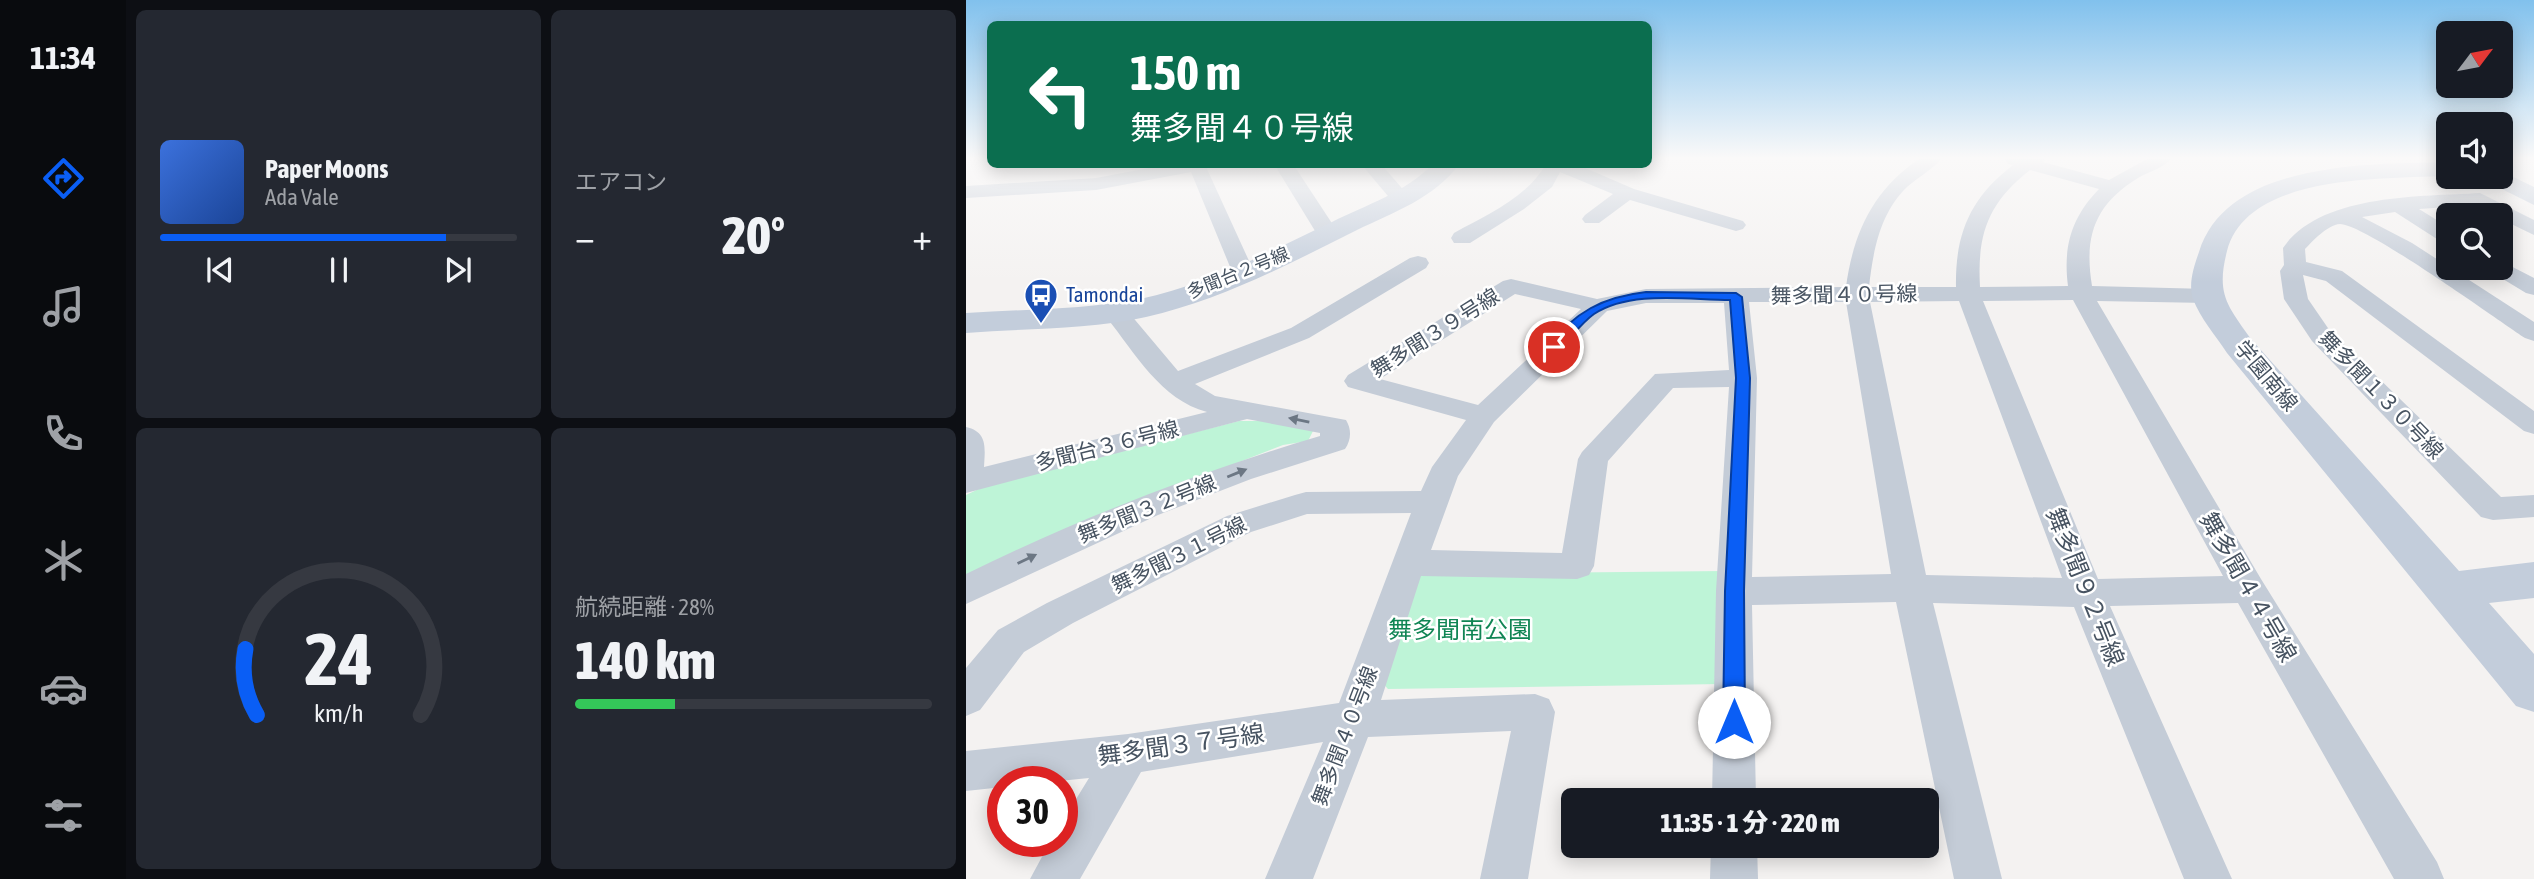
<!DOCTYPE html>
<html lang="ja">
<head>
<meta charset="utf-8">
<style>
	:root { --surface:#171b24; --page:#242831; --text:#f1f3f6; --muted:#9ea1a6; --line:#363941; --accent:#0a5ef5 }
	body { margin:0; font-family:"Asap Condensed","Noto Sans JP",sans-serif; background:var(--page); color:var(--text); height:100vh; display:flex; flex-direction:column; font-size:26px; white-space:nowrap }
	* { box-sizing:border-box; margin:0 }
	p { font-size:23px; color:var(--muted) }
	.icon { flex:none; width:38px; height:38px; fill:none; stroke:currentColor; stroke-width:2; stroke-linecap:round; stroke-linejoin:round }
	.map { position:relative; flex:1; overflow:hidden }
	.sheet { display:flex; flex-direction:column; gap:10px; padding:10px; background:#0d0f14; width:840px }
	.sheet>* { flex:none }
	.guide { position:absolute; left:21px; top:21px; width:665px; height:147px; border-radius:10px; box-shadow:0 4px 18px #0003; background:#0b6e4f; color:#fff; overflow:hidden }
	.needle { width:46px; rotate:58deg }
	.buttons { position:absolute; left:1470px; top:21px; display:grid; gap:14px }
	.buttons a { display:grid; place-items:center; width:77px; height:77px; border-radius:10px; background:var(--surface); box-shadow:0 4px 18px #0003; font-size:35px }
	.speed { position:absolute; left:21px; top:766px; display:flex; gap:14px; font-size:35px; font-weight:700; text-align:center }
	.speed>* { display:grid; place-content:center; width:91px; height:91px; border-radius:50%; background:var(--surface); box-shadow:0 4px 18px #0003; line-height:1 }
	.speed .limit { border:10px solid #d22; background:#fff; color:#111 }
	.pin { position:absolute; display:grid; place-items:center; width:60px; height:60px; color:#fff; margin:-30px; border:4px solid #fff; border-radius:50%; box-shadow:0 2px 7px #0007 }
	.me { position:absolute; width:77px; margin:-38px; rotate:0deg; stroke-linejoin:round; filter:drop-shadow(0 0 5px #0008) }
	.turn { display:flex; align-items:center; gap:24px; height:147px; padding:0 28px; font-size:32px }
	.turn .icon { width:91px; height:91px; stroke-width:2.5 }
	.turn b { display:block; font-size:49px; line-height:60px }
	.big { font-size:52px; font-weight:800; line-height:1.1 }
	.sheet .widget { flex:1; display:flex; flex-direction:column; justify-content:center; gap:10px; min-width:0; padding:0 24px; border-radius:10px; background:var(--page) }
	.sheet .dial { align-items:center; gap:0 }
	.dial svg { height:182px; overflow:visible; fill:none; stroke:var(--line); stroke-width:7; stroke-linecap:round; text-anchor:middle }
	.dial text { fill:var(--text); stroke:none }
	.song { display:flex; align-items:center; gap:21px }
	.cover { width:84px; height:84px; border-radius:10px; background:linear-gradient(135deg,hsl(220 70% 55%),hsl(220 70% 35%)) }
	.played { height:7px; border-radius:4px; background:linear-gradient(90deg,var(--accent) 80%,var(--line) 80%) }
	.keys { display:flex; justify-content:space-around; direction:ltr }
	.heat { display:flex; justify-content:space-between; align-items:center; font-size:38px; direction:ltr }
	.charge { height:10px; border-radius:5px; background:linear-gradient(90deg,#34c759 28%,var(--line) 0) }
	.sheet .tiles { flex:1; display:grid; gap:10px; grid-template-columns:repeat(2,1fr) }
	.trip { position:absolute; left:595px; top:788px; width:378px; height:70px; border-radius:10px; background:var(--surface); box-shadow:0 4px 18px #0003; font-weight:800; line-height:70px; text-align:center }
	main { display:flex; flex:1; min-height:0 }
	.tab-bar { display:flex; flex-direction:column; width:126px; justify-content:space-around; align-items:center; background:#090b0e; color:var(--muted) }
	.tab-bar .icon { width:49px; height:49px }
	.tab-bar .selected { color:var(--accent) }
	.tab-bar b { font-size:32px; color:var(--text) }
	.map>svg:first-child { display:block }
	.green { fill:#bef4d7 }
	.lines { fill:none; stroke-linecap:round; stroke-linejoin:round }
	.street { fill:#c4ccd7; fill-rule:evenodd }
	.secondary { fill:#c3cddb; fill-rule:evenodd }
	.oneway { fill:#6c7784 }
	.route { fill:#0a5ef5; stroke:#063d9f; stroke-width:2 }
	.labels { text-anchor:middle; stroke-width:5; stroke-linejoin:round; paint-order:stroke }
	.far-street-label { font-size:18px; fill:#475361; stroke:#fff }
	.transit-label { font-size:21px; fill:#164399; stroke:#fff; text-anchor:start }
	.street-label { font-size:21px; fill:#475361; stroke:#fff }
	.near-street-label { font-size:24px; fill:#475361; stroke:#fff }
	.near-park-label { font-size:24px; fill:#108554; stroke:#fff }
</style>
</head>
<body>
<main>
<nav class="tab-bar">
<b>11:34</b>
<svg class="icon selected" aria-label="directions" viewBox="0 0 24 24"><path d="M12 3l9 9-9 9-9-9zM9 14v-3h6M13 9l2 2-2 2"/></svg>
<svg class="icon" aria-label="music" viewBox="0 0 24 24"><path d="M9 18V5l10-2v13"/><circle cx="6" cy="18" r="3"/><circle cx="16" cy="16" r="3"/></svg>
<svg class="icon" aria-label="phone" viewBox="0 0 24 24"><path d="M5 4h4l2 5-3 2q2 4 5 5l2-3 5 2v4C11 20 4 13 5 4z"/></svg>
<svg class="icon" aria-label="climate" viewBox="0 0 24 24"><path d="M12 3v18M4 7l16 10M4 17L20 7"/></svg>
<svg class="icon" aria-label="car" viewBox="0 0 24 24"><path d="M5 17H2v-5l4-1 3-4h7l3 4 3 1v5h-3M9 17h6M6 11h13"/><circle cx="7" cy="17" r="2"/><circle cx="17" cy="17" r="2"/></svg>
<svg class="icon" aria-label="filters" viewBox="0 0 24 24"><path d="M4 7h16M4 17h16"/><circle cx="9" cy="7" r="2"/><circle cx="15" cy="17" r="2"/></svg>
</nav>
<section class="sheet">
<div class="tiles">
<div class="widget">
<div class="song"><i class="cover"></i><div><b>Paper Moons</b><p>Ada Vale</p></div></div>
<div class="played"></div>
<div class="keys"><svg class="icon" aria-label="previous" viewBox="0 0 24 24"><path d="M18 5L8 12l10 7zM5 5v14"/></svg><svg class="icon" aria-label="pause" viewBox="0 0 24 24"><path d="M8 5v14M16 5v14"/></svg><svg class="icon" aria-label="next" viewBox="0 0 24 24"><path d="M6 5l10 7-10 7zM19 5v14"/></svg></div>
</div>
<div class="widget"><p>エアコン</p>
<div class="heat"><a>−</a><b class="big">20°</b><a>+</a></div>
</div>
<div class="widget dial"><svg viewBox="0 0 100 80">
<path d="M14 69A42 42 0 1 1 86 69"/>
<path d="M14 69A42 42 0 0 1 9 40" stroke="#0a5ef5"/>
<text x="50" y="56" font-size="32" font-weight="700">24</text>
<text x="50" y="72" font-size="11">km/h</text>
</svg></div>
<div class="widget"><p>航続距離 · 28%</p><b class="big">140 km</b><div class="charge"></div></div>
</div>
</section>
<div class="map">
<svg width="1568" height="879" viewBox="0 0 1568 879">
	<rect width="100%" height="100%" fill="#f4f2f1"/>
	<g class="green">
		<polygon points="273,421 309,421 348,429 342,441 317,445 87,535 0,580 0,495 19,486"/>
		<polygon points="759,571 757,684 422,689 411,677 451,574"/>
	</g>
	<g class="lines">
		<g class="street">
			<path d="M953 159H975C966 170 952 177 941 187 914 213 907 251 903 287H990C989 234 1004 198 1047 165L1042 164 1039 159H1079L1077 162 1143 180 1181 159H1205C1197 168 1182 172 1172 178 1128 205 1118 237 1126 286L1242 289 1250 291 1254 296 1250 301 1242 303 1131 301 1295 579 1471 862 1478 879H1428L1272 603 1144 606 1266 879H1218L1108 607 967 603 1036 879H988L930 602 786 605 790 800H746L750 591 763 387 707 388 642 461 628 566 623 575 611 579 455 576 415 700 569 694 583 699 589 712 562 879H514L545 731 402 737 347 879H299L357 742 175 772 114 879H64L84 842H96V822L123 778 83 782H37V787L0 791V751L162 734 373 703 445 513 341 514 285 532 107 623 58 652 14 710 0 716V668L32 630 81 603 261 516 329 495 340 492 455 491 466 467 500 420 382 387 378 381 382 375 537 281 545 279 631 299 680 289 880 287C887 234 907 190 953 159ZM1064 170 1133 189C1105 218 1097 247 1102 286L1014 287C1011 234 1022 203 1064 170ZM549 294 615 309 512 405 414 379ZM1107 300 1257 576 1132 579 1017 301ZM993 301 1096 578 960 575 904 302ZM783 302H880L925 574 786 577 791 378ZM680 303H758L763 370 689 374 616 452 612 459 596 553 465 550 492 476 528 422 641 311Z"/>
			<polygon points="204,164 246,164 241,169 289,274 286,279 270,279 267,274 225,172 130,190 0,198 0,186 130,178"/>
			<polygon points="308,164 327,164 373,234 370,239 354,239"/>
			<polygon points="395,164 415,164 441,194 444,198 441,202 427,202"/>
			<path d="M580 164H610L668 189 777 221 780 225 777 229 770 231 664 200 633 223H619L616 219 619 215 647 194 594 172 586 187 558 209 504 243H488L485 238 488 233C520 215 561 198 580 164Z"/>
			<path d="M1514 193 1568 220V235L1535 219V215H1528L1511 205 1453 209 1482 227V242L1474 241 1429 212 1396 217 1446 243 1568 322V341L1559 338C1530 319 1399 224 1374 224 1361 225 1347 241 1339 249L1340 262 1376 271 1568 411V434L1558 431 1360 281 1337 275 1342 299 1364 331 1535 497 1568 495V517L1527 520 1515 517 1346 341 1318 299 1314 271 1318 265 1317 248C1355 193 1455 197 1514 193Z"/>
			<path d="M452 256 460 258 463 263 460 268 343 338 229 384 249 396 380 420C386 430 385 440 379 449L285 479 192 515 0 604V574C114 518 232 472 354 436V433L281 419 0 493V427C22 432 19 448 18 467L241 412C195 400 169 353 141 318L138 313 141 308 150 306 159 308 212 371 325 328 444 258Z"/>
			<polygon points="1535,261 1568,278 1568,295 1560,293 1527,273 1524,268 1535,268"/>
			<polygon points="745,845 791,845 792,879 744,879"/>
		</g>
		<g class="secondary">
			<path d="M1482 162V176C1419 179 1281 173 1261 251 1250 294 1261 305 1285 339L1493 571 1568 562V598L1523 603 1568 654V712L1550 706 1261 353C1250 336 1234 318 1227 299 1222 284 1228 266 1233 252 1261 161 1404 164 1482 162Z"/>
			<path d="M467 164H493C469 198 426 213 391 230 323 264 255 300 180 317 121 330 60 328 0 333V313C58 309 117 310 174 299 241 285 305 251 366 222 400 205 440 192 467 164Z"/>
			<polygon points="1535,171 1568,187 1568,205 1522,182 1519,177 1535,177"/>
		</g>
	</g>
	<defs><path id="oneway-solid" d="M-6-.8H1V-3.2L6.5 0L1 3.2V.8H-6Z" transform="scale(1.75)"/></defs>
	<g class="oneway">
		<use href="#oneway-solid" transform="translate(333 420) rotate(-169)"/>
		<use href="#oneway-solid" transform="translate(271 473) rotate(-22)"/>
		<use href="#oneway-solid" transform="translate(61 559) rotate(-26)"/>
	</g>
	<linearGradient id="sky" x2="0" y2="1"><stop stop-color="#81c1ed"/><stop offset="0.56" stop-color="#faf9f9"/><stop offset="1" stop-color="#faf9f9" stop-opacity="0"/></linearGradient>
	<rect width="1568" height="282" fill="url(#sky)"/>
	<path class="route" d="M680 292 770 293 776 297 784 378 778 591 779 722 776 729 768 731 760 729 757 722 759 591 770 378 764 300C722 300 665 290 628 314 615 323 604 339 593 350H583L581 347C609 312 636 297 680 292Z"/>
	<defs>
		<symbol id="bus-pin" viewBox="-11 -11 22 30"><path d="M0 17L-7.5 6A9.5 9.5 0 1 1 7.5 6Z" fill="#1a4fb4" stroke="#fff"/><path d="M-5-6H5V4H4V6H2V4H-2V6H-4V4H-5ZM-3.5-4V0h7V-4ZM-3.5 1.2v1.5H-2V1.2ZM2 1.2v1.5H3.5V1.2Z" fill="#fff"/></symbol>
	</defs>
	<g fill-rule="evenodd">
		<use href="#bus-pin" x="56" y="276" width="38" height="52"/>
	</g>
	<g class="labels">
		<g class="far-street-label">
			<text transform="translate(272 273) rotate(-22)" y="6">多聞台２号線</text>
		</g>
		<g class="transit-label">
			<text x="100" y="302">Tamondai</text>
		</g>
		<g class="street-label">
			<text transform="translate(878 295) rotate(-1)" y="7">舞多聞４０号線</text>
			<text transform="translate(469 333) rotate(-32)" y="7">舞多聞３９号線</text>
			<text transform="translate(1300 376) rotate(50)" y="7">学園南線</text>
			<text transform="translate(1415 395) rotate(46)" y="7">舞多聞１３０号線</text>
			<text transform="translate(141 446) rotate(-14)" y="7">多聞台３６号線</text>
			<text transform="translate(181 509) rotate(-22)" y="7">舞多聞３２号線</text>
			<text transform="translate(213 555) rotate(-26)" y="7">舞多聞３１号線</text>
			<text transform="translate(379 736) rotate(-69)" y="7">舞多聞４０号線</text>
		</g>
		<g class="near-street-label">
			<text transform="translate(1119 587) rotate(68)" y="8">舞多聞９２号線</text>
			<text transform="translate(1282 587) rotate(60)" y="8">舞多聞４４号線</text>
			<text transform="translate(215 745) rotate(-8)" y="8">舞多聞３７号線</text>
		</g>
		<g class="near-park-label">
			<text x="494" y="638">舞多聞南公園</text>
		</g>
	</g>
</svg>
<div class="buttons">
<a><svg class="needle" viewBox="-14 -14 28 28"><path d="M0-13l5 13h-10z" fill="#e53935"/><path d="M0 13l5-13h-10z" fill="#9ea1a6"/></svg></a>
<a><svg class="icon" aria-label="sound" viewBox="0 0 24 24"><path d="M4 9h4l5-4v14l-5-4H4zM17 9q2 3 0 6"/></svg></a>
<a><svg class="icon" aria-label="search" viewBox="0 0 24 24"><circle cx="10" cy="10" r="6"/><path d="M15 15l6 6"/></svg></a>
</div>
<div class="speed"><div class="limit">30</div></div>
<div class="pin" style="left:588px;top:347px;background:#d93025"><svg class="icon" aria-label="arrive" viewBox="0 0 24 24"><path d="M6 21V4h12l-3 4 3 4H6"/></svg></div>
<svg class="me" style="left:768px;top:722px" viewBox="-20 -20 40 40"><circle r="19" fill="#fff"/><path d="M0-13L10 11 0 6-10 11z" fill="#0a5ef5"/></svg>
<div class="trip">11:35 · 1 分 · 220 m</div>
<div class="guide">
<div class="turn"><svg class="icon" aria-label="left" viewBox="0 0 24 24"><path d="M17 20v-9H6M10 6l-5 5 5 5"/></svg><div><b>150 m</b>舞多聞４０号線</div></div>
</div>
</div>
</main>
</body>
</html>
